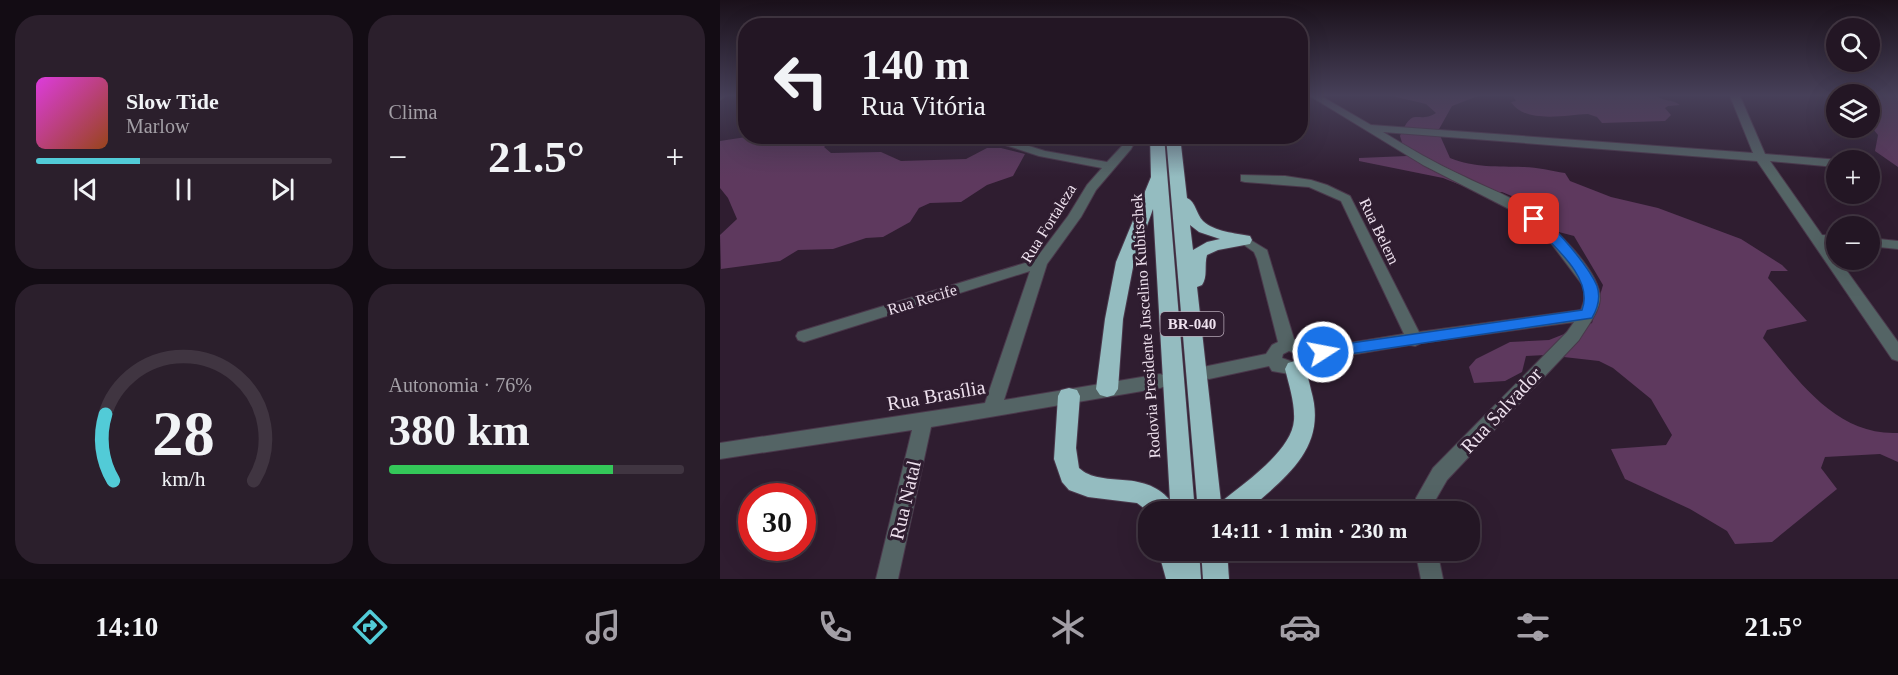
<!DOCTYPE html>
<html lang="pt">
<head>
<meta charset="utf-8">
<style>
	:root { --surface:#231624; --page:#2b1f2c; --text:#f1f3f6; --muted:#a39fa6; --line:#403541; --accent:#52cbd7 }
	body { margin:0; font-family:"Times New Roman",serif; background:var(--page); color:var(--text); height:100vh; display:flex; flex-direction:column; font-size:22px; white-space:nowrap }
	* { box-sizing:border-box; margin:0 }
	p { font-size:20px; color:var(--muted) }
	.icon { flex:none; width:33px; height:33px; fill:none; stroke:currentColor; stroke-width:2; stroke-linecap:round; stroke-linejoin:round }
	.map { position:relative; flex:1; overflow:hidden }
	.panel { display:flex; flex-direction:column; gap:15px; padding:15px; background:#130c14; width:720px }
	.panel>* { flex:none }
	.top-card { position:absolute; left:18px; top:18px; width:570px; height:126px; border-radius:24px; box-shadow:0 6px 24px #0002,0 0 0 2px var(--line); background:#231624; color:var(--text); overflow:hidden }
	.tools { position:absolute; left:1106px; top:18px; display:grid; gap:12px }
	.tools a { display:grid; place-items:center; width:54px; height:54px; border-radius:50%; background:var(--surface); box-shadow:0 6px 24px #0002,0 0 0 2px var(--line); font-size:30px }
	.speed { position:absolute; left:18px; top:483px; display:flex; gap:12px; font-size:30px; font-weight:700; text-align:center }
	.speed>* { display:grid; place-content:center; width:78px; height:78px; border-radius:50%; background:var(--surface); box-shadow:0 6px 24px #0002,0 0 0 2px var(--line); line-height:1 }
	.speed .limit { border:9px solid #d22; background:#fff; color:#111 }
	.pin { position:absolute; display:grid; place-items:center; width:51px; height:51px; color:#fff; margin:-26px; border-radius:12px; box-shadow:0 3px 9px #0006 }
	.me { position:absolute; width:66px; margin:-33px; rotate:79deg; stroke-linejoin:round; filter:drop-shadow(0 0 4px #0008) }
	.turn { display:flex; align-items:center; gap:21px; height:126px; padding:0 24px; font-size:27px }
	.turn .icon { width:78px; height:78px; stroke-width:2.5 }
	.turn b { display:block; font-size:42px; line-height:51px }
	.big { font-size:45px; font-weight:700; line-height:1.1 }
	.panel .widget { flex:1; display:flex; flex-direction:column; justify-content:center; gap:9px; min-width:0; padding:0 21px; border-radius:24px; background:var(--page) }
	.panel .dial { align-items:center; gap:0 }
	.dial svg { height:156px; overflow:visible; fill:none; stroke:var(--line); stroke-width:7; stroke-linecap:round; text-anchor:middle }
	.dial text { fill:var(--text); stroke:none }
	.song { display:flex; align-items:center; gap:18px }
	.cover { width:72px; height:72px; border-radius:9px; background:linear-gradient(135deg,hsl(300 70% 55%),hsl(20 70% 35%)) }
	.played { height:6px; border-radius:3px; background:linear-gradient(90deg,var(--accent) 35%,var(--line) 35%) }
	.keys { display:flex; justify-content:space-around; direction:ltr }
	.heat { display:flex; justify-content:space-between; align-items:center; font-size:33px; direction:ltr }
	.charge { height:9px; border-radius:4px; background:linear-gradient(90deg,#34c759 76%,var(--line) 0) }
	.panel .tiles { flex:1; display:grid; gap:15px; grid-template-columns:repeat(2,1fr) }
	.trip { position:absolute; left:418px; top:501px; width:342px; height:60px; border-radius:24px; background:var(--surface); box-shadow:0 6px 24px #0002,0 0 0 2px var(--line); font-weight:700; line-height:60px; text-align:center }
	.tab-bar { display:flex; height:96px; justify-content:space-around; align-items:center; background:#0e090e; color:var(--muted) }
	.tab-bar .icon { width:42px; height:42px }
	.tab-bar .active { color:var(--accent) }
	.tab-bar b { font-size:27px; color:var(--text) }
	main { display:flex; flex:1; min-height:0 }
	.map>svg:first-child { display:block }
	.green { fill:#5e395e }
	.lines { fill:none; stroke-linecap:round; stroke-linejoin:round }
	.minor-casing { stroke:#4a384b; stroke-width:2 }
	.highway-casing { stroke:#4a384b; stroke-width:2 }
	.minor { fill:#546465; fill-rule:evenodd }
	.highway { fill:#94bcc0; fill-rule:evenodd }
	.route { fill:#1a73e8; stroke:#114b97; stroke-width:1.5 }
	.labels { text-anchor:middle; stroke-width:6; stroke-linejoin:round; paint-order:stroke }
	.shield { fill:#2f1d30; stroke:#b5a6b5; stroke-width:1.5 }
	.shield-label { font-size:15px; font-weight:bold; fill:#eee1ee }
	.street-label { font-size:16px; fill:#eee1ee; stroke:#2f1d30 }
	.near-street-label { font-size:20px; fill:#eee1ee; stroke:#2f1d30 }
</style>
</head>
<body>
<main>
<section class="panel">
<div class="tiles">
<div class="widget">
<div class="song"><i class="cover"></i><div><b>Slow Tide</b><p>Marlow</p></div></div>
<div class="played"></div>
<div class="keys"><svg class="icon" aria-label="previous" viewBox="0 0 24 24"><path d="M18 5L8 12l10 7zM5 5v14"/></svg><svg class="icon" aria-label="pause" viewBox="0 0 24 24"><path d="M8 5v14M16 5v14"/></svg><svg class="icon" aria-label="next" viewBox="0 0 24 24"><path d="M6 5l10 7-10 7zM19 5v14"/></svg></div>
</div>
<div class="widget"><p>Clima</p>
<div class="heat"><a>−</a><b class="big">21.5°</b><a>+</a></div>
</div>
<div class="widget dial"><svg viewBox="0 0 100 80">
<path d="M14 69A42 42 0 1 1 86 69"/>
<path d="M14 69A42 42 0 0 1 10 35" stroke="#52cbd7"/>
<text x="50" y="56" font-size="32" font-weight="700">28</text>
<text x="50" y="72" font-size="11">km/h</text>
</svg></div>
<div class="widget"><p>Autonomia · 76%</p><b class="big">380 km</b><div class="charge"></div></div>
</div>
</section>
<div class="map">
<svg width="1178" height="579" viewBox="0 0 1178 579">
	<rect width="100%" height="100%" fill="#2f1d30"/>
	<g class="green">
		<path d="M672 96H758L732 106 718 131 730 158C755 168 777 166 803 167 817 167 831 171 845 173L850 181 891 197 938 208 1021 239 1062 265 1068 271H1051L1048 278 1087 321 1047 330 1043 338C1078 380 1116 436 1178 433V462L1160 454 1105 457 1101 468 1117 489 1052 542 1015 544 1007 531 970 509 905 479 891 449 946 445 952 435 931 399 893 368 879 361 826 355 806 356 802 372 785 381 754 383 749 367 756 359 790 342 829 340 872 323 883 285 854 236 835 231 822 222 811 204 782 192 763 194 723 178 639 161V158L687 156 692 152 691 149 683 146 680 136C694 104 696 125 716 113L706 104Z"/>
		<path d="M793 96H937C944 102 953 99 960 105L948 106 945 108 951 115 945 121 882 123 877 117 868 114C845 115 805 124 791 102L796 101Z"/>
		<polygon points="1149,96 1178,96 1178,167 1155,151 1158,135 1149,124"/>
		<polygon points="26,137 114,137 104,147 111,153 161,152 181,161 246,159 267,148 281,148 305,154 293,176 267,185 241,202 210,203 199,208 190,222 163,237 146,238 113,249 78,250 60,261 1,269 0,235 17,219 8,198 0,188 0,141"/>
	</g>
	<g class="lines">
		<defs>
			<g id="minor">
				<polygon points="0,96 6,96 0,100"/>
				<path d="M590 96H601L651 125 1033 153 1010 96H1020L1045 154 1120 160H1116V167L1050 161 1102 235 1116 236V244H1108L1116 255V260H1119L1178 342V361L1172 359 1037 161 663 132C689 148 715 163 743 176 763 186 785 194 805 206 828 221 882 271 880 300 878 314 866 328 859 340L727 480 716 499 715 512H695L696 498 713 468 847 332 854 322 701 343 695 346 690 345 594 361 592 366 575 375 552 371 549 366 489 379 483 377 480 372 483 367 546 354 552 345 558 342 537 259 534 252 517 240 524 236 547 250 574 339 592 349 684 334 621 201 589 187 525 182 521 181V175L565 176 591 180 607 185 630 196 699 332 861 310 864 301V287L825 235 795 212 703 165ZM569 351 577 354V359L573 362 562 358 563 354Z"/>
				<polygon points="258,136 276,136 325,151 387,162 402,146 402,136 413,136 415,141 411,149 376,190 361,217 327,264 284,400 440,374 446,376 449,381 446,386 440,388 211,427 178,579 156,579 192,430 0,459 0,443 265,403 310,271 84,342 78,340 76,336 78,332 315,260 348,216 367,185 382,168 319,156"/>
				<polygon points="1149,162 1155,163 1157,166 1149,170"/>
				<polygon points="1149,238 1178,241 1178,249 1149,246"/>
				<polygon points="695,550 717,550 723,579 701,579"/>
			</g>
			<g id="highway">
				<path d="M430 136H444L475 512H429L417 503 368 497 349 490 342 482 334 459 338 396 341 390 349 388 357 390 360 396 356 448 359 468C382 489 422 468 450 500L433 209 414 262 403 319 398 389 394 395 387 397 380 395 376 389 385 319 396 262 431 177Z"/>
				<path d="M446 136H460L467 198C476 202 476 214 483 221 495 232 515 233 530 236L532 240 530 244 498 250 487 255C484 265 488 277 482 285L477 287 501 502C524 483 572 451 574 420 575 403 569 385 565 369L568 363 575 361 582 363C587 372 589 381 591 390 608 448 566 477 526 512H478ZM470 225 479 232 500 239 487 242 473 250Z"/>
				<polygon points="438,550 479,550 481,579 446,579"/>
				<polygon points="481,550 507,550 509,579 483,579"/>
			</g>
		</defs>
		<use href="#minor" class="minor-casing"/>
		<use href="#highway" class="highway-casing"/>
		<use href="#minor" class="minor"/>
		<use href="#highway" class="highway"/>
	</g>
	<linearGradient id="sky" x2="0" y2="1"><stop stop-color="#1a101a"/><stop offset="0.54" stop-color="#474059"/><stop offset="1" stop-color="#474059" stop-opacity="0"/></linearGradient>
	<rect width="1178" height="177" fill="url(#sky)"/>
	<path class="route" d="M814 215C832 220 870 269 877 286 881 298 878 308 872 318L603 358 598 356 595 352 598 349 603 347 862 310C875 276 828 242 808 219Z"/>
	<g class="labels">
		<rect class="shield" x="440.5" y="312" width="63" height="24" rx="4.5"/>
		<g class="shield-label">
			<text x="472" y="329">BR-040</text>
		</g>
		<g class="street-label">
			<text transform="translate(328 223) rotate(-58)" y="6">Rua Fortaleza</text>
			<text transform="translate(660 231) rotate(64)" y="6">Rua Belem</text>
			<text transform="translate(202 299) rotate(-17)" y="6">Rua Recife</text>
			<text transform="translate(425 326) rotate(-94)" y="6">Rodovia Presidente Juscelino Kubitschek</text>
		</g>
		<g class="near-street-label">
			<text transform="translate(216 395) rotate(-10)" y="7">Rua Brasília</text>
			<text transform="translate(781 410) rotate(-47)" y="7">Rua Salvador</text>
			<text transform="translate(185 500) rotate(-77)" y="7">Rua Natal</text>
		</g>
	</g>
</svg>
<div class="tools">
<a><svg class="icon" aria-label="search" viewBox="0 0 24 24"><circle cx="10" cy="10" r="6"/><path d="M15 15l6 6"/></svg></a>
<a><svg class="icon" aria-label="layers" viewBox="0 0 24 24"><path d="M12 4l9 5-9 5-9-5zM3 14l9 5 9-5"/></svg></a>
<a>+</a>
<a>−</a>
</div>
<div class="speed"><div class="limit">30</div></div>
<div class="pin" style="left:814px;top:219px;background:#d93025"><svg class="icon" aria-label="arrive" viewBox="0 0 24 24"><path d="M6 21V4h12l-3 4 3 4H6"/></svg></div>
<svg class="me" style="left:603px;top:352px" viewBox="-20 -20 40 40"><circle r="17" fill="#1a73e8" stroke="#fff" stroke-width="3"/><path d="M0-11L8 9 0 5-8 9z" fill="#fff"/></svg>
<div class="trip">14:11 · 1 min · 230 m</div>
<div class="top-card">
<div class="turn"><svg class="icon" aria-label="left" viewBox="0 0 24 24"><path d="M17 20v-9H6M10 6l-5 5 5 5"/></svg><div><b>140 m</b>Rua Vitória</div></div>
</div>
</div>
</main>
<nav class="tab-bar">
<b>14:10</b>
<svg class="icon active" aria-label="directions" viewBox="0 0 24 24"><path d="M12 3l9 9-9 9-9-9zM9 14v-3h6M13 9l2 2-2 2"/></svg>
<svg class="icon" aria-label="music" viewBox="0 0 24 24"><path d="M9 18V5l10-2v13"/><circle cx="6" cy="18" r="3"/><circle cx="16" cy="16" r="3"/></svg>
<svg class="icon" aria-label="phone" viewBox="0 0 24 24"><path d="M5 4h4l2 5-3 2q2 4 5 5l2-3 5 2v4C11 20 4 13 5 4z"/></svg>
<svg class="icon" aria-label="climate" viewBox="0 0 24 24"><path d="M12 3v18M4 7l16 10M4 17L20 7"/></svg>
<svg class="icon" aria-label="car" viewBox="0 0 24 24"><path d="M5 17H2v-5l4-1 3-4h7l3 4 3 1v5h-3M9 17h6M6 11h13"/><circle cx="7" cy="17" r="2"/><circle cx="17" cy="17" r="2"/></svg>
<svg class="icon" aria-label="filters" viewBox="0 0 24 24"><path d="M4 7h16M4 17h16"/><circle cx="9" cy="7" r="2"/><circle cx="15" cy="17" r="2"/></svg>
<b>21.5°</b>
</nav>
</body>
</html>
